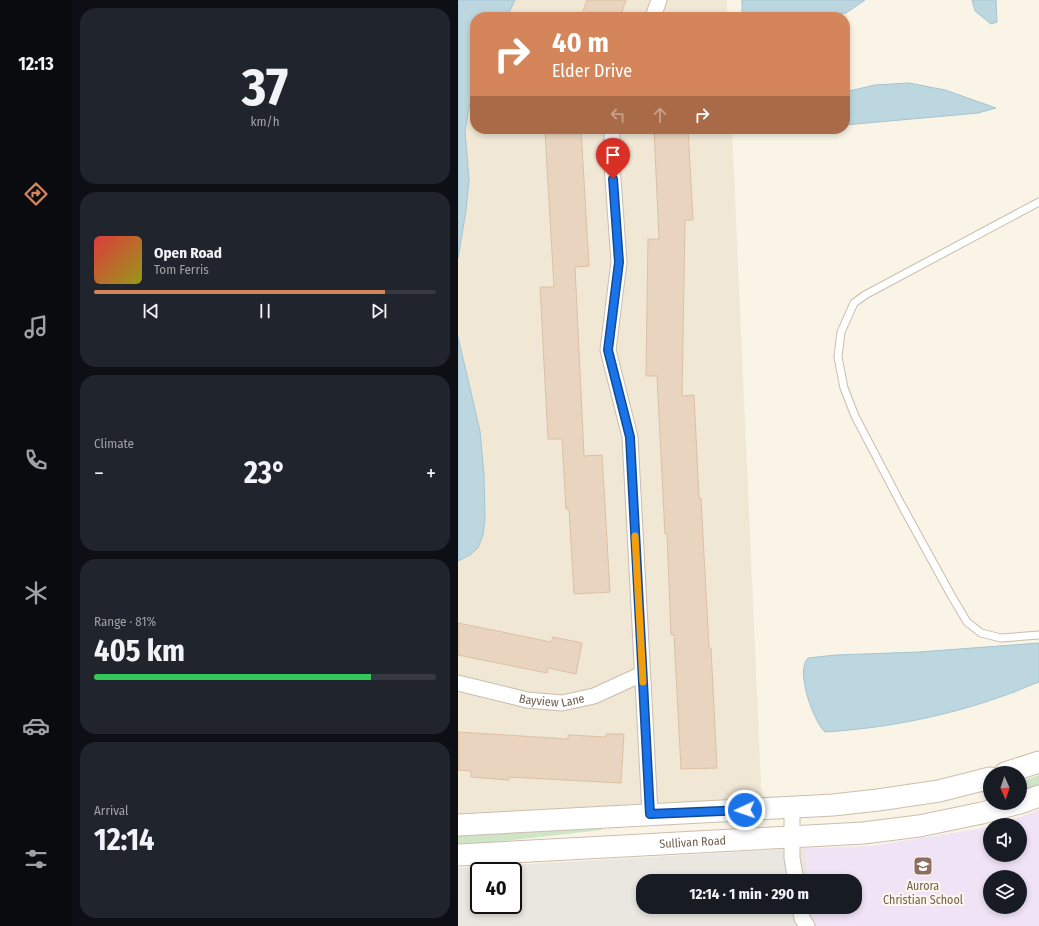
<!DOCTYPE html>
<html lang="en">
<head>
<meta charset="utf-8">
<style>
	:root { --surface:#171b24; --page:#20242c; --text:#f1f3f6; --muted:#9ea1a6; --line:#363941; --accent:#d4855a }
	body { margin:0; font-family:"Fira Sans Condensed",sans-serif; background:var(--page); color:var(--text); height:100vh; display:flex; flex-direction:column; font-size:15px; white-space:nowrap }
	* { box-sizing:border-box; margin:0 }
	p { font-size:13px; color:var(--muted) }
	.icon { flex:none; width:22px; height:22px; fill:none; stroke:currentColor; stroke-width:2; stroke-linecap:round; stroke-linejoin:round }
	.map { position:relative; flex:1; overflow:hidden }
	.drawer { display:flex; flex-direction:column; gap:8px; padding:8px; background:#0d0f14; width:386px }
	.drawer>* { flex:none }
	.guide { position:absolute; left:12px; top:12px; width:380px; height:122px; border-radius:16px; box-shadow:0 2px 6px #0003; background:#d4855a; color:#fff; overflow:hidden }
	.needle { width:26px; rotate:177deg }
	.buttons { position:absolute; left:525px; top:766px; display:grid; gap:8px }
	.buttons a { display:grid; place-items:center; width:44px; height:44px; border-radius:50%; background:var(--surface); box-shadow:0 2px 6px #0003; font-size:20px }
	.speed { position:absolute; left:12px; top:862px; display:flex; gap:8px; font-size:20px; font-weight:700; text-align:center }
	.speed>* { display:grid; place-content:center; width:52px; height:52px; border-radius:50%; background:var(--surface); box-shadow:0 2px 6px #0003; line-height:1 }
	.speed .limit { border:2px solid #111; border-radius:6px; background:#fff; color:#111 }
	.pin { position:absolute; display:grid; place-items:center; width:34px; height:34px; color:#fff; margin:-41px -17px; border-radius:50% 50% 50% 0; rotate:-45deg; box-shadow:0 0 4px #0007 }
	.pin .icon { rotate:45deg }
	.me { position:absolute; width:44px; margin:-22px; rotate:267deg; stroke-linejoin:round; filter:drop-shadow(0 0 3px #0008) }
	.turn { display:flex; align-items:center; gap:14px; height:84px; padding:0 16px; font-size:18px }
	.turn .icon { width:52px; height:52px; stroke-width:2.5 }
	.turn b { display:block; font-size:28px; line-height:34px }
	.lanes { display:flex; align-items:center; height:38px; padding:0 16px; background:#0003; justify-content:center; gap:20px; direction:ltr }
	.lanes .off { opacity:.35 }
	.big { font-size:30px; font-weight:700; line-height:1.1 }
	.drawer .card { flex:1; display:flex; flex-direction:column; justify-content:center; gap:6px; min-width:0; padding:0 14px; border-radius:16px; background:var(--page) }
	.drawer .dial { align-items:center; gap:0 }
	.dial b { font-size:52px; line-height:1 }
	.song { display:flex; align-items:center; gap:12px }
	.cover { width:48px; height:48px; border-radius:6px; background:linear-gradient(135deg,hsl(0 70% 55%),hsl(60 70% 35%)) }
	.played { height:4px; border-radius:2px; background:linear-gradient(90deg,var(--accent) 85%,var(--line) 85%) }
	.keys { display:flex; justify-content:space-around; direction:ltr }
	.heat { display:flex; justify-content:space-between; align-items:center; font-size:22px; direction:ltr }
	.charge { height:6px; border-radius:3px; background:linear-gradient(90deg,#34c759 81%,var(--line) 0) }
	.trip { position:absolute; left:178px; top:874px; width:226px; height:40px; border-radius:16px; background:var(--surface); box-shadow:0 2px 6px #0003; font-weight:700; line-height:40px; text-align:center }
	main { display:flex; flex:1; min-height:0 }
	.tab-bar { display:flex; flex-direction:column; width:72px; justify-content:space-around; align-items:center; background:#090b0e; color:var(--muted) }
	.tab-bar .icon { width:28px; height:28px }
	.tab-bar .selected { color:var(--accent) }
	.tab-bar b { font-size:18px; color:var(--text) }
	.map>svg:first-child { display:block }
	.residential { fill:#f0e7d5 }
	.industrial { fill:#eae6e0; fill-rule:evenodd }
	.education { fill:#f1e3f6; fill-rule:evenodd }
	.green { fill:#cfe5c6 }
	.water { fill:#bdd7e0; stroke:#a5c4d1 }
	.building { fill:#e9d5bf; stroke:#dcc0a4 }
	.lines { fill:none; stroke-linecap:round; stroke-linejoin:round }
	.lane-casing { stroke:#c9bdae; stroke-width:9 }
	.street-casing { stroke:#c9bdae; stroke-width:17 }
	.secondary-casing { stroke:#ccbeac; stroke-width:23 }
	.lane { stroke:#fff; stroke-width:7 }
	.street { stroke:#fff; stroke-width:15 }
	.secondary { stroke:#fff; stroke-width:21 }
	.route-casing { stroke:#114b97; stroke-width:10 }
	.route { stroke:#1a73e8; stroke-width:7 }
	.slow { stroke:#f59e0b; stroke-width:7 }
	.labels { text-anchor:middle; stroke-width:4; stroke-linejoin:round; paint-order:stroke }
	.street-label { font-size:12px; fill:#6f5e4e; stroke:#fdf8ec }
	.education-label { font-size:12px; fill:#785e54; stroke:#fdf8ec }
</style>
</head>
<body>
<main>
<nav class="tab-bar">
<b>12:13</b>
<svg class="icon selected" aria-label="directions" viewBox="0 0 24 24"><path d="M12 3l9 9-9 9-9-9zM9 14v-3h6M13 9l2 2-2 2"/></svg>
<svg class="icon" aria-label="music" viewBox="0 0 24 24"><path d="M9 18V5l10-2v13"/><circle cx="6" cy="18" r="3"/><circle cx="16" cy="16" r="3"/></svg>
<svg class="icon" aria-label="phone" viewBox="0 0 24 24"><path d="M5 4h4l2 5-3 2q2 4 5 5l2-3 5 2v4C11 20 4 13 5 4z"/></svg>
<svg class="icon" aria-label="climate" viewBox="0 0 24 24"><path d="M12 3v18M4 7l16 10M4 17L20 7"/></svg>
<svg class="icon" aria-label="car" viewBox="0 0 24 24"><path d="M5 17H2v-5l4-1 3-4h7l3 4 3 1v5h-3M9 17h6M6 11h13"/><circle cx="7" cy="17" r="2"/><circle cx="17" cy="17" r="2"/></svg>
<svg class="icon" aria-label="filters" viewBox="0 0 24 24"><path d="M4 7h16M4 17h16"/><circle cx="9" cy="7" r="2"/><circle cx="15" cy="17" r="2"/></svg>
</nav>
<section class="drawer">
<div class="card dial"><b>37</b><p>km/h</p></div>
<div class="card">
<div class="song"><i class="cover"></i><div><b>Open Road</b><p>Tom Ferris</p></div></div>
<div class="played"></div>
<div class="keys"><svg class="icon" aria-label="previous" viewBox="0 0 24 24"><path d="M18 5L8 12l10 7zM5 5v14"/></svg><svg class="icon" aria-label="pause" viewBox="0 0 24 24"><path d="M8 5v14M16 5v14"/></svg><svg class="icon" aria-label="next" viewBox="0 0 24 24"><path d="M6 5l10 7-10 7zM19 5v14"/></svg></div>
</div>
<div class="card"><p>Climate</p>
<div class="heat"><a>−</a><b class="big">23°</b><a>+</a></div>
</div>
<div class="card"><p>Range · 81%</p><b class="big">405 km</b><div class="charge"></div></div>
<div class="card"><p>Arrival</p><b class="big">12:14</b></div>
</section>
<div class="map">
<svg width="581" height="926" viewBox="0 0 581 926">
	<rect width="100%" height="100%" fill="#f9f4e6"/>
	<polygon class="residential" points="0,0 269,0 269,17 17,17 17,129 274,129 304,806 0,823"/>
	<path class="industrial" d="M348 848 350 881H185V907H352L353 926H0V868ZM21 871H55V905H21Z"/>
	<path class="education" d="M581 810V926H353L352 907H397V881H350L348 848 414 846 532 827V855H562V825H539ZM532 877H562V907H532Z"/>
	<g class="green">
		<polygon points="581,775 581,786 562,792 562,782"/>
		<polygon points="144,824 144,830 0,846 0,833"/>
	</g>
	<g class="water">
		<polygon points="0,0 57,0 49,17 17,17 17,86 10,113 7,132 11,180 8,211 0,258"/>
		<polygon points="284,0 407,0 388,13 363,17 284,17"/>
		<polygon points="514,0 538,0 539,22 533,24 517,11"/>
		<polygon points="451,83 487,90 538,108 520,113 387,125 387,92 417,85"/>
		<polygon points="0,337 22,431 26,475 27,519 25,535 20,548 12,555 0,561"/>
		<path d="M581 643V682C572 685 564 689 556 692 495 715 431 728 367 732 355 721 337 670 350 658L378 655 461 652Z"/>
	</g>
	<g class="building">
		<polygon points="129,0 168,0 162,17 123,17"/>
		<polygon points="123,129 131,266 117,267 126,456 144,455 152,592 116,594 111,509 108,509 104,439 90,439 82,287 96,287 87,132"/>
		<polygon points="196,129 230,129 235,220 227,220 224,396 236,395 241,498 243,498 251,648 253,648 259,768 223,769 216,635 213,635 209,534 207,534 199,376 188,376 190,239 201,239"/>
		<polygon points="0,623 93,642 95,637 124,643 118,674 90,668 89,673 0,655"/>
		<polygon points="0,732 110,739 110,735 148,737 148,734 166,734 163,783 51,777 51,780 13,777 13,771 0,770"/>
	</g>
	<g class="lines">
		<defs>
			<polyline id="lane" points="581,202 407,295 396,303 383,332 380,357 386,388 397,416 443,504 493,595 509,622 523,633 543,638 581,635"/>
			<g id="street">
				<polyline points="195,17 201,0"/>
				<polyline points="154,129 154,165 161,262 150,350 172,437 192,814"/>
				<path id="s1" d="M0 683 69 700 104 703 136 696 184 674"/>
				<polyline points="334,808 334,858 338,881"/>
				<polyline points="342,907 344,918 349,926"/>
			</g>
			<g id="secondary">
				<polyline points="547,773 581,762"/>
				<polyline points="562,803 581,796"/>
				<polyline points="0,825 375,805 420,800 481,791 532,778"/>
				<path id="s2" d="M0 855 405 833 461 826 524 813 561 803"/>
			</g>
		</defs>
		<use href="#lane" class="lane-casing"/>
		<use href="#street" class="street-casing"/>
		<use href="#secondary" class="secondary-casing"/>
		<use href="#lane" class="lane"/>
		<use href="#street" class="street"/>
		<use href="#secondary" class="secondary"/>
	</g>
	<g class="lines">
		<defs>
			<polyline id="route" points="155,179 161,262 150,350 172,437 192,814 287,810"/>
		</defs>
		<use href="#route" class="route-casing"/>
		<use href="#route" class="route"/>
		<polyline class="slow" points="177,536 185,682"/>
	</g>
	<defs>
		<symbol id="school-square" viewBox="-11 -11 22 22"><rect x="-9" y="-9" width="18" height="18" rx="4" fill="#8d6e63" stroke="#fdf8ec"/><path d="M0-5L7-2L0 1L-7-2ZM-4 1L0 2.5L4 1V4Q0 6-4 4Z" fill="#fff"/></symbol>
	</defs>
	<g fill-rule="evenodd">
		<use href="#school-square" x="454" y="855" width="22" height="22"/>
	</g>
	<g class="labels">
		<g class="street-label">
			<text dy="4" stroke="none"><textPath href="#s1" startOffset="96">Bayview Lane</textPath></text>
			<text dy="4" stroke="none"><textPath href="#s2" startOffset="235">Sullivan Road</textPath></text>
		</g>
		<g class="education-label">
			<text x="465" y="890">Aurora<tspan x="465" dy="14">Christian School</tspan></text>
		</g>
	</g>
</svg>
<div class="buttons">
<a><svg class="needle" viewBox="-14 -14 28 28"><path d="M0-13l5 13h-10z" fill="#e53935"/><path d="M0 13l5-13h-10z" fill="#9ea1a6"/></svg></a>
<a><svg class="icon" aria-label="sound" viewBox="0 0 24 24"><path d="M4 9h4l5-4v14l-5-4H4zM17 9q2 3 0 6"/></svg></a>
<a><svg class="icon" aria-label="layers" viewBox="0 0 24 24"><path d="M12 4l9 5-9 5-9-5zM3 14l9 5 9-5"/></svg></a>
</div>
<div class="speed"><div class="limit">40</div></div>
<div class="pin" style="left:155px;top:179px;background:#d93025"><svg class="icon" aria-label="arrive" viewBox="0 0 24 24"><path d="M6 21V4h12l-3 4 3 4H6"/></svg></div>
<svg class="me" style="left:287px;top:810px" viewBox="-20 -20 40 40"><circle r="17" fill="#1a73e8" stroke="#fff" stroke-width="3"/><path d="M0-11L8 9 0 5-8 9z" fill="#fff"/></svg>
<div class="trip">12:14 · 1 min · 290 m</div>
<div class="guide">
<div class="turn"><svg class="icon" aria-label="right" viewBox="0 0 24 24"><path d="M7 20v-9h11M14 6l5 5-5 5"/></svg><div><b>40 m</b>Elder Drive</div></div>
<div class="lanes"><svg class="icon off" aria-label="left" viewBox="0 0 24 24"><path d="M17 20v-9H6M10 6l-5 5 5 5"/></svg><svg class="icon off" aria-label="ahead" viewBox="0 0 24 24"><path d="M12 20V5M6 11l6-6 6 6"/></svg><svg class="icon" aria-label="right" viewBox="0 0 24 24"><path d="M7 20v-9h11M14 6l5 5-5 5"/></svg></div>
</div>
</div>
</main>
</body>
</html>
